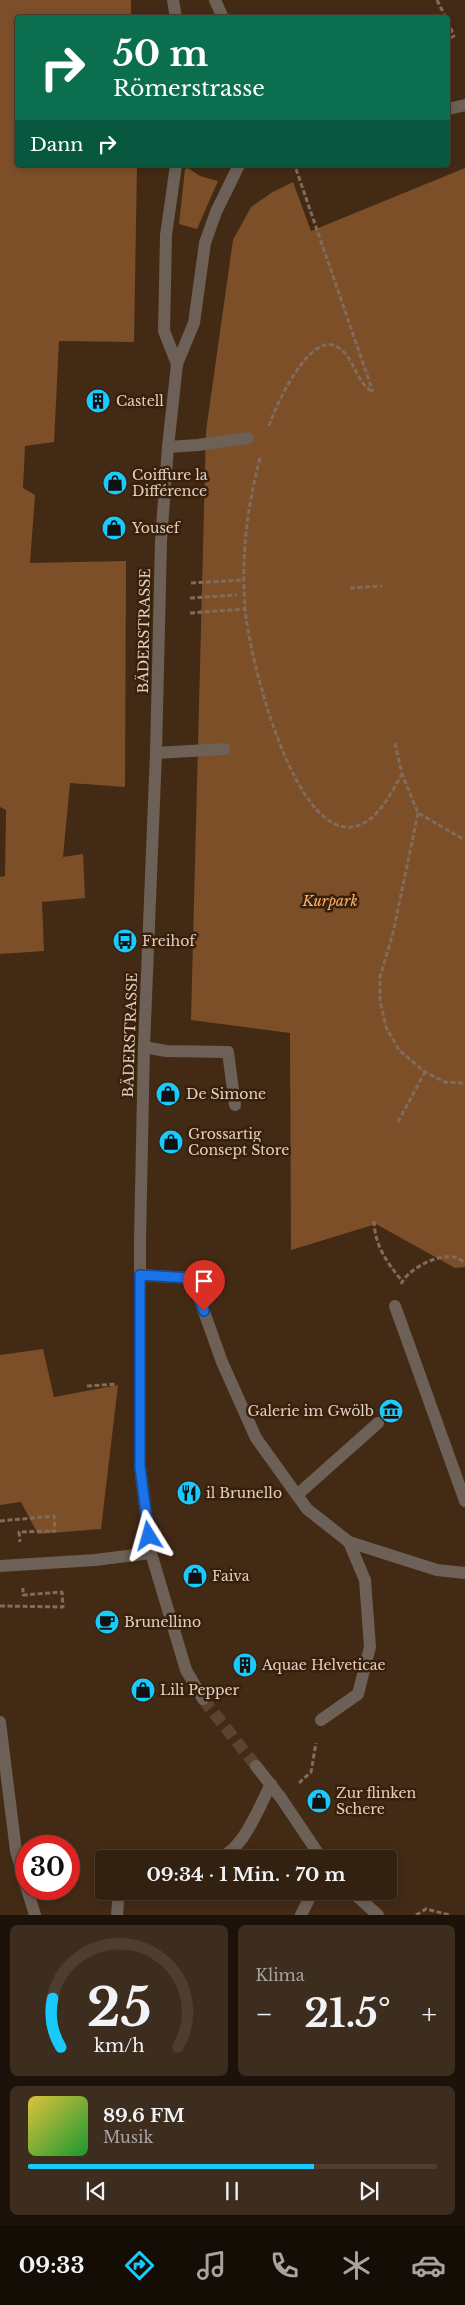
<!DOCTYPE html>
<html lang="de">
<head>
<meta charset="utf-8">
<style>
	:root { --surface:#322010; --page:#3d2d1e; --text:#f1f3f6; --muted:#a8a39f; --line:#4d3e30; --accent:#19cafc }
	body { margin:0; font-family:"Libre Baskerville",serif; background:var(--page); color:var(--text); height:100vh; display:flex; flex-direction:column; font-size:19px; white-space:nowrap }
	* { box-sizing:border-box; margin:0 }
	p { font-size:16px; color:var(--muted) }
	.icon { flex:none; width:28px; height:28px; fill:none; stroke:currentColor; stroke-width:2; stroke-linecap:round; stroke-linejoin:round }
	.map { position:relative; height:1915px; overflow:hidden }
	.details { display:flex; flex-direction:column; gap:10px; padding:10px; background:#1c1209; flex:1 }
	.details>* { flex:none }
	.guide { position:absolute; left:15px; top:15px; width:435px; height:152px; border-radius:5px; box-shadow:0 2px 8px #0003,0 0 0 1px var(--line); background:#0b6e4f; color:#fff; overflow:hidden }
	.speed { position:absolute; left:15px; top:1835px; display:flex; gap:10px; font-size:25px; font-weight:700; text-align:center }
	.speed>* { display:grid; place-content:center; width:65px; height:65px; border-radius:50%; background:var(--surface); box-shadow:0 2px 8px #0003,0 0 0 1px var(--line); line-height:1 }
	.speed .limit { border:8px solid #d22; background:#fff; color:#111 }
	.pin { position:absolute; display:grid; place-items:center; width:42px; height:42px; color:#fff; margin:-51px -21px; border-radius:50% 50% 50% 0; rotate:-45deg; box-shadow:0 0 5px #0007 }
	.pin .icon { rotate:45deg }
	.me { position:absolute; width:55px; margin:-28px; rotate:352deg; stroke-linejoin:round; filter:drop-shadow(0 0 4px #0008) }
	.turn { display:flex; align-items:center; gap:18px; height:105px; padding:0 15px; font-size:22px }
	.turn .icon { width:65px; height:65px; stroke-width:2.5 }
	.turn b { display:block; font-size:35px; line-height:42px }
	.then { display:flex; align-items:center; height:48px; padding:0 15px; background:#0003; gap:10px; font-size:19px }
	.big { font-size:38px; font-weight:800; line-height:1.1 }
	.details .tile { flex:1; display:flex; flex-direction:column; justify-content:center; gap:8px; min-width:0; padding:0 18px; border-radius:8px; background:var(--page) }
	.details .dial { align-items:center; gap:0 }
	.dial svg { height:130px; overflow:visible; fill:none; stroke:var(--line); stroke-width:7; stroke-linecap:round; text-anchor:middle }
	.dial text { fill:var(--text); stroke:none }
	.song { display:flex; align-items:center; gap:15px }
	.cover { width:60px; height:60px; border-radius:8px; background:linear-gradient(135deg,hsl(50 70% 55%),hsl(130 70% 35%)) }
	.played { height:5px; border-radius:2px; background:linear-gradient(90deg,var(--accent) 70%,var(--line) 70%) }
	.keys { display:flex; justify-content:space-around; direction:ltr }
	.heat { display:flex; justify-content:space-between; align-items:center; font-size:28px; direction:ltr }
	.details .tiles { flex:1; display:grid; gap:10px; grid-template-columns:1fr 1fr }
	.tile:last-child { grid-column:span 2 }
	.trip { position:absolute; left:95px; top:1850px; width:302px; height:50px; border-radius:5px; background:var(--surface); box-shadow:0 2px 8px #0003,0 0 0 1px var(--line); font-weight:800; line-height:50px; text-align:center }
	.tabs { display:flex; height:80px; justify-content:space-around; align-items:center; background:#140d06; color:var(--muted) }
	.tabs .icon { width:35px; height:35px }
	.tabs .selected { color:var(--accent) }
	.tabs b { font-size:22px; color:var(--text) }
	.map>svg:first-child { display:block }
	.green { fill:#7c4f29 }
	.lines { fill:none; stroke-linecap:round; stroke-linejoin:round }
	.minor-tunnel { stroke:#5b432f; stroke-width:12; stroke-dasharray:12 6; stroke-linecap:butt }
	.path { stroke:#816b5a; stroke-width:3; stroke-dasharray:5 2.5; stroke-linecap:butt }
	.service { stroke:#6d6057; stroke-width:12 }
	.minor { stroke:#6d6057; stroke-width:12 }
	.route-casing { stroke:#114b97; stroke-width:12 }
	.route { stroke:#1a73e8; stroke-width:9 }
	.labels { text-anchor:middle; stroke-width:5; stroke-linejoin:round; paint-order:stroke }
	.poi-label { font-size:14px; fill:#e0d0c4; stroke:#38200b; text-anchor:start }
	.street-label { font-size:14px; fill:#e0d0c4; stroke:#38200b }
	.park-label { font-size:14px; font-style:italic; fill:#feae6d; stroke:#38200b }
</style>
</head>
<body>
<div class="map">
<svg width="465" height="1915" viewBox="0 0 465 1915">
	<rect width="100%" height="100%" fill="#432a15"/>
	<g class="green">
		<polygon points="0,0 131,0 131,17 18,18 18,165 137,165 134,342 59,341 54,442 25,446 23,488 35,495 30,563 126,561 125,787 70,783 63,857 83,854 85,898 42,902 44,951 0,954 0,877 5,876 6,810 0,807"/>
		<polygon points="188,168 200,176 218,181 197,229 179,224 185,169"/>
		<polygon points="465,168 465,1267 455,1268 376,1224 291,1250 290,1033 191,1020 206,431 233,240 251,207 271,193 293,182 311,231"/>
		<polygon points="43,1349 54,1397 118,1385 101,1529 38,1534 21,1502 0,1505 0,1355"/>
	</g>
	<g class="lines">
		<polyline class="minor-tunnel" points="203,1699 256,1766"/>
		<g class="path">
			<polyline points="437,0 446,18"/>
			<polyline points="448,21 454,36 448,39"/>
			<polyline points="296,169 373,392"/>
			<path d="M269 426C275 407 311 327 339 348 355 359 356 383 373 392"/>
			<path d="M260 458C247 507 241 557 245 608 248 651 296 855 362 824 381 815 392 791 402 774"/>
			<polyline points="191,583 244,580"/>
			<polyline points="350,588 382,586"/>
			<polyline points="190,598 237,595"/>
			<polyline points="190,613 245,609"/>
			<polyline points="395,743 402,774 418,813 465,840"/>
			<polyline points="418,813 393,933 380,977 380,1001 386,1027 399,1050 425,1072 445,1082 465,1083"/>
			<polyline points="398,1122 425,1072"/>
			<path d="M374 1221C375 1246 386 1261 402 1281"/>
			<path d="M401 1284C408 1269 437 1254 454 1257 457 1257 462 1261 465 1262"/>
			<polyline points="87,1386 117,1384"/>
			<polyline points="0,1521 54,1516 55,1531 19,1532 20,1542"/>
			<polyline points="0,1606 63,1607 62,1592 23,1595 23,1588"/>
			<polyline points="299,1783 311,1772 316,1743"/>
			<polyline points="416,1915 426,1909 450,1915"/>
		</g>
		<g class="service">
			<polyline points="168,447 198,445 248,438"/>
			<polyline points="156,753 224,749"/>
			<polyline points="144,1047 166,1051 228,1052 235,1105"/>
			<polyline points="395,1306 465,1501"/>
			<polyline points="297,1495 378,1423"/>
			<polyline points="321,1720 358,1694 370,1647 365,1580 349,1542"/>
			<path d="M214 1859C242 1855 259 1807 271 1784"/>
			<polyline points="117,1915 119,1891"/>
		</g>
		<g class="minor">
			<polyline points="173,0 176,18"/>
			<polyline points="215,0 223,18"/>
			<polyline points="448,109 465,105"/>
			<polyline points="176,165 166,235 164,331 177,364"/>
			<polyline points="140,1275 192,1278 222,1362 256,1438 307,1509 349,1542 437,1570 465,1573"/>
			<polyline points="0,1566 95,1560 151,1553"/>
			<polyline points="203,1699 186,1670 151,1553 140,1467 140,1240 144,1047 156,753 161,541 168,447 177,364 194,323 205,243 216,212 239,165"/>
			<polyline points="0,1722 16,1851 26,1886"/>
			<polyline points="256,1766 281,1798 322,1859"/>
			<polyline points="27,1889 35,1915"/>
			<polyline points="351,1891 378,1915"/>
			<polyline points="301,1915 313,1891"/>
		</g>
	</g>
	<g class="lines">
		<defs>
			<polyline id="route" points="149,1536 140,1467 140,1275 192,1278 204,1311"/>
		</defs>
		<use href="#route" class="route-casing"/>
		<use href="#route" class="route"/>
	</g>
	<defs>
		<symbol id="building-disc" viewBox="-11 -11 22 22"><circle r="9.5" fill="#19cafc" stroke="#38200b"/><path d="M-4-6H4V6H1V3H-1V6H-4ZM-2.5-4.3h1.7v1.8h-1.7ZM.8-4.3h1.7v1.8H.8ZM-2.5-1h1.7V.8h-1.7ZM.8-1h1.7V.8H.8Z" fill="#111"/></symbol>
		<symbol id="shop-disc" viewBox="-11 -11 22 22"><circle r="9.5" fill="#19cafc" stroke="#38200b"/><path d="M-5-2.5h2.3a2.7 3.5 0 0 1 5.4 0H5L5.5 6h-11ZM-1.5-2.5h3a1.5 2.3 0 0 0-3 0Z" fill="#111"/></symbol>
		<symbol id="bus-disc" viewBox="-11 -11 22 22"><circle r="9.5" fill="#19cafc" stroke="#38200b"/><path d="M-5-6H5V4H4V6H2V4H-2V6H-4V4H-5ZM-3.5-4V0h7V-4ZM-3.5 1.2v1.5H-2V1.2ZM2 1.2v1.5H3.5V1.2Z" fill="#111"/></symbol>
		<symbol id="museum-disc" viewBox="-11 -11 22 22"><circle r="9.5" fill="#19cafc" stroke="#38200b"/><path d="M0-6L6-3V-2H-6V-3ZM-5-1h2V3h-2ZM-1-1h2V3h-2ZM3-1h2V3H3ZM-6 4H6V6H-6Z" fill="#111"/></symbol>
		<symbol id="restaurant-disc" viewBox="-11 -11 22 22"><circle r="9.5" fill="#19cafc" stroke="#38200b"/><path d="M-5-6h1v4h1v-4h1v4h1v-4h1v5L-1.5 .5V6h-2V.5L-5-1ZM5-6V6H3V1.5H1.5Q1.5-4 5-6Z" fill="#111"/></symbol>
		<symbol id="cafe-disc" viewBox="-11 -11 22 22"><circle r="9.5" fill="#19cafc" stroke="#38200b"/><path d="M-5.5-4.5H6V0H3Q3 3.5 0 3.5H-2.5Q-5.5 3.5-5.5 0ZM3-3.2v2h1.7v-2ZM-6 4.5H4V6H-6Z" fill="#111"/></symbol>
	</defs>
	<g fill-rule="evenodd">
		<use href="#building-disc" x="84" y="387" width="28" height="28"/>
		<use href="#shop-disc" x="101" y="469" width="28" height="28"/>
		<use href="#shop-disc" x="100" y="514" width="28" height="28"/>
		<use href="#bus-disc" x="111" y="927" width="28" height="28"/>
		<use href="#shop-disc" x="154" y="1080" width="28" height="28"/>
		<use href="#shop-disc" x="157" y="1128" width="28" height="28"/>
		<use href="#museum-disc" x="377" y="1397" width="28" height="28"/>
		<use href="#restaurant-disc" x="175" y="1479" width="28" height="28"/>
		<use href="#shop-disc" x="181" y="1562" width="28" height="28"/>
		<use href="#cafe-disc" x="93" y="1608" width="28" height="28"/>
		<use href="#building-disc" x="231" y="1651" width="28" height="28"/>
		<use href="#shop-disc" x="129" y="1676" width="28" height="28"/>
		<use href="#shop-disc" x="305" y="1787" width="28" height="28"/>
	</g>
	<g class="labels">
		<g class="poi-label">
			<text x="116" y="406">Castell</text>
			<text x="132" y="480">Coiffure la<tspan x="132" dy="16">Différence</tspan></text>
			<text x="132" y="533">Yousef</text>
			<text x="142" y="946">Freihof</text>
			<text x="186" y="1099">De Simone</text>
			<text x="188" y="1139">Grossartig<tspan x="188" dy="16">Consept Store</tspan></text>
			<text x="374" y="1416" text-anchor="end">Galerie im Gwölb</text>
			<text x="206" y="1498">il Brunello</text>
			<text x="212" y="1581">Faiva</text>
			<text x="124" y="1627">Brunellino</text>
			<text x="262" y="1670">Aquae Helveticae</text>
			<text x="160" y="1695">Lili Pepper</text>
			<text x="336" y="1798">Zur flinken<tspan x="336" dy="16">Schere</tspan></text>
		</g>
		<g class="street-label">
			<text transform="translate(144 631) rotate(-89)" y="5">BÄDERSTRASSE</text>
			<text transform="translate(130 1035) rotate(-88)" y="5">BÄDERSTRASSE</text>
		</g>
		<g class="park-label">
			<text x="330" y="906">Kurpark</text>
		</g>
	</g>
</svg>
<div class="speed"><div class="limit">30</div></div>
<div class="pin" style="left:204px;top:1311px;background:#d93025"><svg class="icon" aria-label="arrive" viewBox="0 0 24 24"><path d="M6 21V4h12l-3 4 3 4H6"/></svg></div>
<svg class="me" style="left:149px;top:1536px" viewBox="-20 -20 40 40"><path d="M0-17L14 15 0 8-14 15z" fill="#1a73e8" stroke="#fff" stroke-width="4"/></svg>
<div class="trip">09:34 · 1 Min. · 70 m</div>
<div class="guide">
<div class="turn"><svg class="icon" aria-label="right" viewBox="0 0 24 24"><path d="M7 20v-9h11M14 6l5 5-5 5"/></svg><div><b>50 m</b>Römerstrasse</div></div>
<div class="then">Dann<svg class="icon" aria-label="right" viewBox="0 0 24 24"><path d="M7 20v-9h11M14 6l5 5-5 5"/></svg></div>
</div>
</div>
<section class="details">
<div class="tiles">
<div class="tile dial"><svg viewBox="0 0 100 80">
<path d="M14 69A42 42 0 1 1 86 69"/>
<path d="M14 69A42 42 0 0 1 9 39" stroke="#19cafc"/>
<text x="50" y="56" font-size="32" font-weight="700">25</text>
<text x="50" y="72" font-size="11">km/h</text>
</svg></div>
<div class="tile"><p>Klima</p>
<div class="heat"><a>−</a><b class="big">21.5°</b><a>+</a></div>
</div>
<div class="tile">
<div class="song"><i class="cover"></i><div><b>89.6 FM</b><p>Musik</p></div></div>
<div class="played"></div>
<div class="keys"><svg class="icon" aria-label="previous" viewBox="0 0 24 24"><path d="M18 5L8 12l10 7zM5 5v14"/></svg><svg class="icon" aria-label="pause" viewBox="0 0 24 24"><path d="M8 5v14M16 5v14"/></svg><svg class="icon" aria-label="next" viewBox="0 0 24 24"><path d="M6 5l10 7-10 7zM19 5v14"/></svg></div>
</div>
</div>
</section>
<nav class="tabs">
<b>09:33</b>
<svg class="icon selected" aria-label="directions" viewBox="0 0 24 24"><path d="M12 3l9 9-9 9-9-9zM9 14v-3h6M13 9l2 2-2 2"/></svg>
<svg class="icon" aria-label="music" viewBox="0 0 24 24"><path d="M9 18V5l10-2v13"/><circle cx="6" cy="18" r="3"/><circle cx="16" cy="16" r="3"/></svg>
<svg class="icon" aria-label="phone" viewBox="0 0 24 24"><path d="M5 4h4l2 5-3 2q2 4 5 5l2-3 5 2v4C11 20 4 13 5 4z"/></svg>
<svg class="icon" aria-label="climate" viewBox="0 0 24 24"><path d="M12 3v18M4 7l16 10M4 17L20 7"/></svg>
<svg class="icon" aria-label="car" viewBox="0 0 24 24"><path d="M5 17H2v-5l4-1 3-4h7l3 4 3 1v5h-3M9 17h6M6 11h13"/><circle cx="7" cy="17" r="2"/><circle cx="17" cy="17" r="2"/></svg>
</nav>
</body>
</html>
